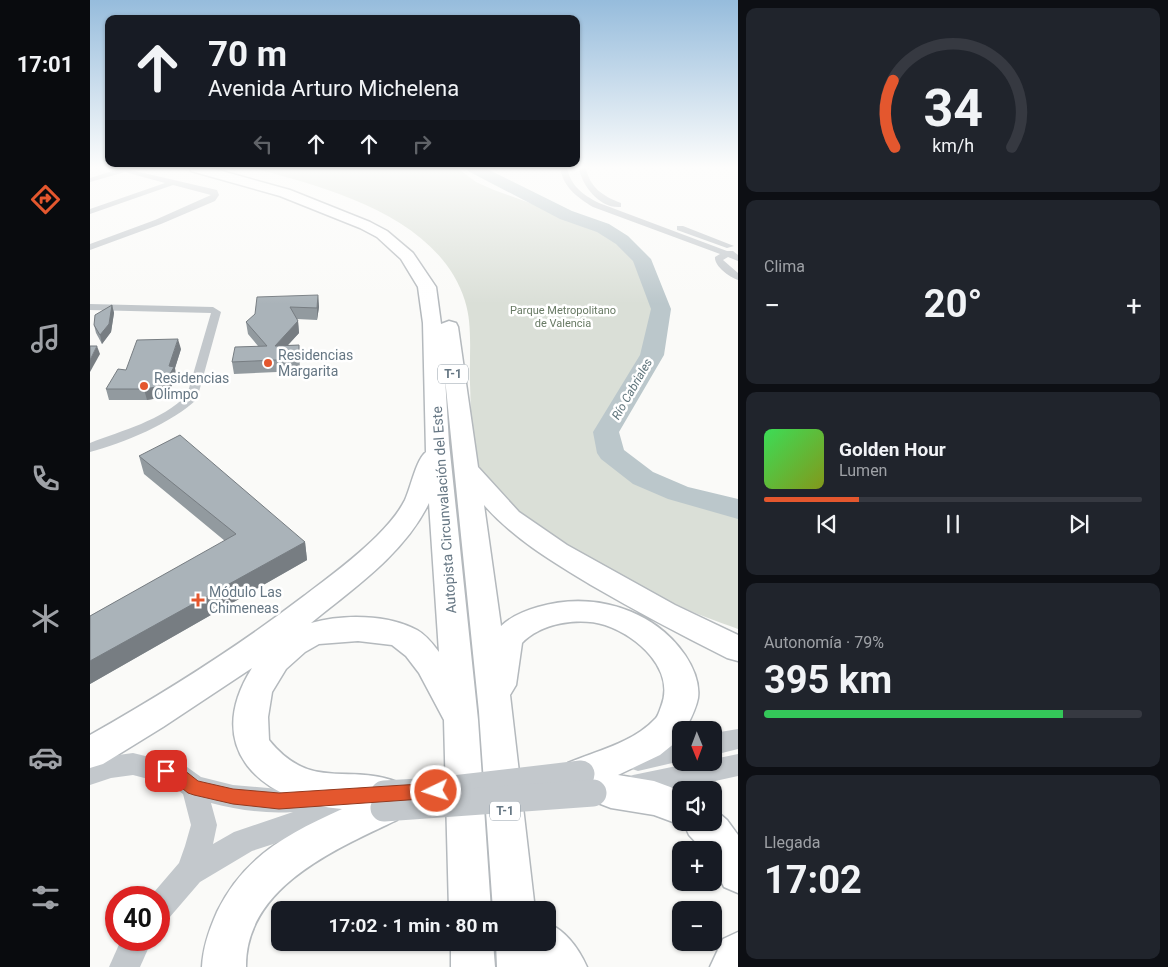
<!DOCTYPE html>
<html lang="es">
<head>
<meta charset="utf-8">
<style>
	:root { --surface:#171b24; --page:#20242c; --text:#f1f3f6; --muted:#9ea1a6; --line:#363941; --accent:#e4572e }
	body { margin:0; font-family:Roboto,sans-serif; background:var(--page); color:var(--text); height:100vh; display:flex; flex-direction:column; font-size:19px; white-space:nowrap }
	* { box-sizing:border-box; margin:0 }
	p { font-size:16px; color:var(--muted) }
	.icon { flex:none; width:28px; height:28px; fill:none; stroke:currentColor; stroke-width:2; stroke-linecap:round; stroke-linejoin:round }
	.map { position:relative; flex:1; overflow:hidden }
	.panel { display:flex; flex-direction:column; gap:8px; padding:8px; background:#0d0f14; width:430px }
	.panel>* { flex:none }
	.banner { position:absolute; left:15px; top:15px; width:475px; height:152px; border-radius:10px; box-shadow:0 1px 4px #0004; background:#171b24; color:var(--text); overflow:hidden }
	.needle { width:32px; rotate:179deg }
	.controls { position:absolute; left:582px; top:721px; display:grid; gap:10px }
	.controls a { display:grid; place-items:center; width:50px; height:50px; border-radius:10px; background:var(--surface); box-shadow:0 1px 4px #0004; font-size:25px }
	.speed { position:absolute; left:15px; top:886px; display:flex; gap:10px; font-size:25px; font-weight:700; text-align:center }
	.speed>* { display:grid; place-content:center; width:65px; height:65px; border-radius:50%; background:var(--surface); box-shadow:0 1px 4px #0004; line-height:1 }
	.speed .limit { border:8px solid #d22; background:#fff; color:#111 }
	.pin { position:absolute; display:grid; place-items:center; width:42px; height:42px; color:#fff; margin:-21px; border-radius:10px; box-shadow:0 2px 8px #0006 }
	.me { position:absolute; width:55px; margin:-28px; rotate:266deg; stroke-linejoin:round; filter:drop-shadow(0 0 4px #0008) }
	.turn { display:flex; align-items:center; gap:18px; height:105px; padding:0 20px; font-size:22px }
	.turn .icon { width:65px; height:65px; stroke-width:2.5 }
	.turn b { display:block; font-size:35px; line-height:42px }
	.lanes { display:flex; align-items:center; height:48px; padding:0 20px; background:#0003; justify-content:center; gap:25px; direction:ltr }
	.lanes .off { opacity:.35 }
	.big { font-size:38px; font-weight:700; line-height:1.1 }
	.panel .tile { flex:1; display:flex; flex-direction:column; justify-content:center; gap:8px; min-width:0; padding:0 18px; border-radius:10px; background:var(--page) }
	.panel .dial { align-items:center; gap:0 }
	.dial svg { height:130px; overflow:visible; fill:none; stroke:var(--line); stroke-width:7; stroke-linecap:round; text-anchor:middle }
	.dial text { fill:var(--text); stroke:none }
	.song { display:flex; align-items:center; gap:15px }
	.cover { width:60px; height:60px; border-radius:8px; background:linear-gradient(135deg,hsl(130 70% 55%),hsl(70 70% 35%)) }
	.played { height:5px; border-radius:2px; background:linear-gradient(90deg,var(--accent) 25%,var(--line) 25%) }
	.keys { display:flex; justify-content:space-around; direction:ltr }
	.heat { display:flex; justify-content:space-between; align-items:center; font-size:28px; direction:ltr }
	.charge { height:8px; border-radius:4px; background:linear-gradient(90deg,#34c759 79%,var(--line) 0) }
	.trip { position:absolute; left:181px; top:901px; width:285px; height:50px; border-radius:10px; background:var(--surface); box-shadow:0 1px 4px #0004; font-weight:700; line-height:50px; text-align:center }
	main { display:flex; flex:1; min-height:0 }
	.tab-bar { display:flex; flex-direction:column; width:90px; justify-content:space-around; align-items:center; background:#090b0e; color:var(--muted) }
	.tab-bar .icon { width:35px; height:35px }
	.tab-bar .on { color:var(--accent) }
	.tab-bar b { font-size:22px; color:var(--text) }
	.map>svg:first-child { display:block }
	.green { fill:#dadfd7 }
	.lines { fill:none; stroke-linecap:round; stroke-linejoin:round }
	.river { fill:#bbc7cb; fill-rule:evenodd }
	.motorway-casing { stroke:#b4b9bd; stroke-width:3 }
	.minor { fill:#c3c8cc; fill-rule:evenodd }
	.tertiary { fill:#c3c8cc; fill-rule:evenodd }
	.motorway { fill:#fff; fill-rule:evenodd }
	.tertiary-bridge { stroke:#c3c8cc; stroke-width:27 }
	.wall { fill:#929a9f }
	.shaded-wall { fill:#777d82 }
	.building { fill:#aab3b9; stroke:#777d82 }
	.route { fill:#e4572e; stroke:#94391e }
	.poi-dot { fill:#e4572e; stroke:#fff; stroke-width:2 }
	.labels { text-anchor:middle; stroke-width:5; stroke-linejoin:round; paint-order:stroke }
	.far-park-label { font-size:11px; fill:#687a64; stroke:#fff }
	.shield { fill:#fff; stroke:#939fa8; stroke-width:1 }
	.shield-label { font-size:12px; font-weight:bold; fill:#657683 }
	.far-water-label { font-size:12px; font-style:italic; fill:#60757c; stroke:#fff }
	.poi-label { font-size:14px; fill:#657683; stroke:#fff; text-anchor:start }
	.street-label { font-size:14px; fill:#657683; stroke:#fff }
</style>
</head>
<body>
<main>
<nav class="tab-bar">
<b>17:01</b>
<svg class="icon on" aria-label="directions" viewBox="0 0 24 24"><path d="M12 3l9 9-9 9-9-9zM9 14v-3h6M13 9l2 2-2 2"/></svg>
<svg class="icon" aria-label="music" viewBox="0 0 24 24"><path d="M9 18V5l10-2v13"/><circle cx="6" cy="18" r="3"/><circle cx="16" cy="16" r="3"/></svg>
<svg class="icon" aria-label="phone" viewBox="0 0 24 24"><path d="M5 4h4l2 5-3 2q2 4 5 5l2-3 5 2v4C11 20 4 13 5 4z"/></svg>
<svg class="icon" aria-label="climate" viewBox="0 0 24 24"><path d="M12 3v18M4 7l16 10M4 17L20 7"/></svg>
<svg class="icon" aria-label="car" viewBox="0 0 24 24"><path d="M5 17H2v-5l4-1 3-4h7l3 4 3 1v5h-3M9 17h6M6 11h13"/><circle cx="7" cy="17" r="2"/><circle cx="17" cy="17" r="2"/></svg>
<svg class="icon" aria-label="filters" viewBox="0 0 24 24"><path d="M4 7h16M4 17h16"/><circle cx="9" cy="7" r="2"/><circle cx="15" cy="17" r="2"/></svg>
</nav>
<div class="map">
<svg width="648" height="967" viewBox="0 0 648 967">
	<rect width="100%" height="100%" fill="#fafaf8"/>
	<path class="green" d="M163 168H367L386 182 404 190 511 229 545 252 556 266 566 288 571 317 569 344 519 422 516 442 539 473 591 500 648 516V629C627 621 605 614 585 604 561 593 538 579 515 566 468 541 422 515 391 469 380 454 381 403 380 384 379 357 383 326 375 301 349 217 238 188 163 168Z"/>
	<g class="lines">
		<polygon class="river" points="376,168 395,168 482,211 519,224 538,236 561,259 581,309 574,355 529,432 534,450 563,472 598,487 648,499 648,519 578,499 543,484 511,459 507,453 503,432 550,355 561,309 543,261 526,244 507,232 470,219 378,171"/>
		<defs>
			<g id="motorway">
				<path d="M100 168H121L200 190 280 222 297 231 323 253 346 287 351 324 359 321 366 323 368 327 388 467 429 512 477 545 585 605 648 635V661L637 658C591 635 546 611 501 585 463 562 424 539 394 505L411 626C422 616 434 611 448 607 501 591 563 608 595 655 603 667 610 683 608 698 606 709 600 720 595 730H591V738L570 755 528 775 564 781 591 791V822H624V809L637 820 648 835V893L634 887 624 867V850H613L599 835 594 824 591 825 564 815 521 808 508 803 503 791 505 785 491 790 478 785 473 774 478 763C506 751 542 743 564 720 568 717 569 712 571 707 586 670 548 636 515 625 489 617 451 623 432 643L426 685 420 695 445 910H403L389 712 355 378 359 443 388 720 401 910H359L354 720 329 673 316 656 302 645 268 641 229 644 215 652 196 669 182 692 178 717 179 740C221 792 257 763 307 782L312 794 309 801 313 808 307 820C246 849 155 887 156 967H112C113 947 119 930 127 912 154 856 199 833 252 809 172 802 111 749 162 668L73 727 13 764 0 768V735C74 693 146 648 214 596 239 577 265 558 287 536 298 525 308 514 315 500 321 487 326 460 336 452L333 323 328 287 311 259 287 237 270 228 190 196 101 171ZM339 503 349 652C343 644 336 635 327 630 298 614 252 614 221 623 264 588 314 554 339 503Z"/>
				<path d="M458 923C476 931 489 949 497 967H407L406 942H458Z"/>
				<polygon points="648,932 648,967 620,967 633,939"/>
				<polygon points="361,942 403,942 405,967 361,967"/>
			</g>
		</defs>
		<use href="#motorway" class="motorway-casing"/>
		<g class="minor">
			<polygon points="32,168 127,190 129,195 125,201 71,224 0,250 0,244 65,220 121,195 83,185 0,214 0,209 75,183 35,172 0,182 0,178"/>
			<path d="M470 168H477C481 186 493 195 509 203L637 251H643L648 255V261L638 257 633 260 648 273V280C639 277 624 266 625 257L630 254 503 207C487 197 474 188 470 168Z"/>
			<path d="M489 168H496C500 188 513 196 531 203V207C510 209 492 186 489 168Z"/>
			<polygon points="587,226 593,226 644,246 637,248 587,230"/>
			<path d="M0 304 123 307 131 312 107 399C84 422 32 444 0 452V443C33 430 71 421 97 395L121 313 0 310Z"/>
		</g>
		<g class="tertiary">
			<polygon points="648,729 648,749 624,755 624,733"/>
			<polygon points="591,739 591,761 548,771 539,768 536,760 539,752"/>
			<path d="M43 753 88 764 97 767 111 777 143 785 189 789 233 786 242 790 246 798 244 802 261 800 270 803 274 812 270 821 261 824 230 829 162 851 110 882 79 918 69 922V898H59L89 863 95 846 101 825 93 794 81 785 43 775 21 778 0 785V763L21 756ZM121 803C148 810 176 814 203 812L144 832 123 844 127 825Z"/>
			<polygon points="648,754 648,776 543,799 534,795 530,787 534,779 543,775 606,762 624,762 624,759"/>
			<polygon points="31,940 62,940 50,967 19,967"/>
		</g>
		<use href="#motorway" class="motorway"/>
		<g class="tertiary-bridge">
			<polyline points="294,794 346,791 491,774"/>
			<polyline points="294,808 503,793"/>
		</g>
	</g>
	<g class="wall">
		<polygon points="228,295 229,307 227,320 207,319 208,321 209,333 198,345 209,345 210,371 144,374 142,362 168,346 158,334 156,322"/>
		<polygon points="22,305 24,313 21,332 12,344 6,333 4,325"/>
		<polygon points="91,349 85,368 86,378 78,392 69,398 57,400 19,400 16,389 36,370"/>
		<polygon points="49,456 215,542 217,560 0,684 0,616 135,541 54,474"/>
	</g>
	<g class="shaded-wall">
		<polygon points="228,295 229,307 227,320 227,308"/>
		<polygon points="22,305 24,313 21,332 12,344 10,335"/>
		<polygon points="208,321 209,333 186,358 185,346"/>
		<polygon points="88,339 91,349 85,368 86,378 78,392 69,398 57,400 54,389 79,366"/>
		<polygon points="7,346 10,354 0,372 0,360"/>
		<polygon points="215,542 217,560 0,684 0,661"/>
	</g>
	<g class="building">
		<polygon points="228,295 227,308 200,307 208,321 185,346 209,345 209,359 142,362 145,347 177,346 156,322 165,314 167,297"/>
		<polygon points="22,305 19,324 10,335 4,325 5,315"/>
		<polygon points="88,339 79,366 84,367 76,381 67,387 54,389 16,389 28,369 36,370 47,340"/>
		<polygon points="0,346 7,346 0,360"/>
		<polygon points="90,435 215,542 0,661 0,616 146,534 49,456"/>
	</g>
	<linearGradient id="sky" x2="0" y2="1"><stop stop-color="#96bcdc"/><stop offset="0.55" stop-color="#fdfdfc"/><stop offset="1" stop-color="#fdfdfc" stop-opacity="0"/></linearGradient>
	<rect width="648" height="304" fill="url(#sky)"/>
	<polygon class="route" points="76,764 94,770 108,781 143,789 189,793 346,783 352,785 354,791 352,796 346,798 189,809 143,804 104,795 98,793 83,781 70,776 68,771 70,766"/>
	<g class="poi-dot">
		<circle cx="178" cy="363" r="5"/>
		<circle cx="54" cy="386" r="5"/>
		<path d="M105.5 592.5h5v5h5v5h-5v5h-5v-5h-5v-5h5z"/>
	</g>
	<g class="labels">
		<g class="far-park-label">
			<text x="473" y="314">Parque Metropolitano<tspan x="473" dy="13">de Valencia</tspan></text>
		</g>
		<g class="shield">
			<rect x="348" y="364.5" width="30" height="19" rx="4"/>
			<rect x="400" y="801.5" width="30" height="19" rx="4"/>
		</g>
		<g class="shield-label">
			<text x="363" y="378">T-1</text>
			<text x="415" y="815">T-1</text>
		</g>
		<g class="far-water-label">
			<text transform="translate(542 389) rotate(-60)" y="4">Río Cabriales</text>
		</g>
		<g class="poi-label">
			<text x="188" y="360">Residencias<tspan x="188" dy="16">Margarita</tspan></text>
			<text x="64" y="383">Residencias<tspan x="64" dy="16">Olimpo</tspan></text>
			<text x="119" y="597">Módulo Las<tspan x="119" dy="16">Chimeneas</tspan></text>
		</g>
		<g class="street-label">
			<text transform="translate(354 510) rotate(-94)" y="5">Autopista Circunvalación del Este</text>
		</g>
	</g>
</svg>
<div class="controls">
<a><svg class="needle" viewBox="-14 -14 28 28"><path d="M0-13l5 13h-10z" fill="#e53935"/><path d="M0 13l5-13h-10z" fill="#9ea1a6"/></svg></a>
<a><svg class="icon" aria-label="sound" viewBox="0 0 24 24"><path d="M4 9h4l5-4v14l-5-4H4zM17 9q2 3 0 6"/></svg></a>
<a>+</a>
<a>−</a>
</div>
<div class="speed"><div class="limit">40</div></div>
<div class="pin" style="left:76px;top:771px;background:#d93025"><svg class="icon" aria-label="arrive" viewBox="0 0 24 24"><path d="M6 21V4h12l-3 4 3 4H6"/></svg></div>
<svg class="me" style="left:346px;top:791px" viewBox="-20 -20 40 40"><circle r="17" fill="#e4572e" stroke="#fff" stroke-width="3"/><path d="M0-11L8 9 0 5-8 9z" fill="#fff"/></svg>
<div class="trip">17:02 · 1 min · 80 m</div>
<div class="banner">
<div class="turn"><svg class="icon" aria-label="ahead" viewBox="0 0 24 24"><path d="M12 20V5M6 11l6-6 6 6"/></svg><div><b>70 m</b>Avenida Arturo Michelena</div></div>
<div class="lanes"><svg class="icon off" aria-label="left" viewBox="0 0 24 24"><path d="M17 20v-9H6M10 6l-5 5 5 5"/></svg><svg class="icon" aria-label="ahead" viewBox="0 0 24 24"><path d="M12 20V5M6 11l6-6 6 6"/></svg><svg class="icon" aria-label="ahead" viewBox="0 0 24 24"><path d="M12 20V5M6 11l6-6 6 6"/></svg><svg class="icon off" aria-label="right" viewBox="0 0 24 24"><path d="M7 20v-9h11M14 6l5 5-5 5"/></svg></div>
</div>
</div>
<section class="panel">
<div class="tile dial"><svg viewBox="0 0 100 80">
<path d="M14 69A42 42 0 1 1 86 69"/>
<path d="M14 69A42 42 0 0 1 13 28" stroke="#e4572e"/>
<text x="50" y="56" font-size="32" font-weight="700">34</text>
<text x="50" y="72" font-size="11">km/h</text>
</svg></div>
<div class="tile"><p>Clima</p>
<div class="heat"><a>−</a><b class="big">20°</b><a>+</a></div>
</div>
<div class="tile">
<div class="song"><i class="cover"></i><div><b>Golden Hour</b><p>Lumen</p></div></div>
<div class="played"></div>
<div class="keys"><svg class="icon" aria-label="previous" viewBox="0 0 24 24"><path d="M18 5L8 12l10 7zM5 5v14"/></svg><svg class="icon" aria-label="pause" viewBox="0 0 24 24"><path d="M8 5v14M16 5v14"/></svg><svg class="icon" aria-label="next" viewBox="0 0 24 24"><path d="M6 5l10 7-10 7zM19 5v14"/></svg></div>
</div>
<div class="tile"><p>Autonomía · 79%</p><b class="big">395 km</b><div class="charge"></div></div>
<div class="tile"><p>Llegada</p><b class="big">17:02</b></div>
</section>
</main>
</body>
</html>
